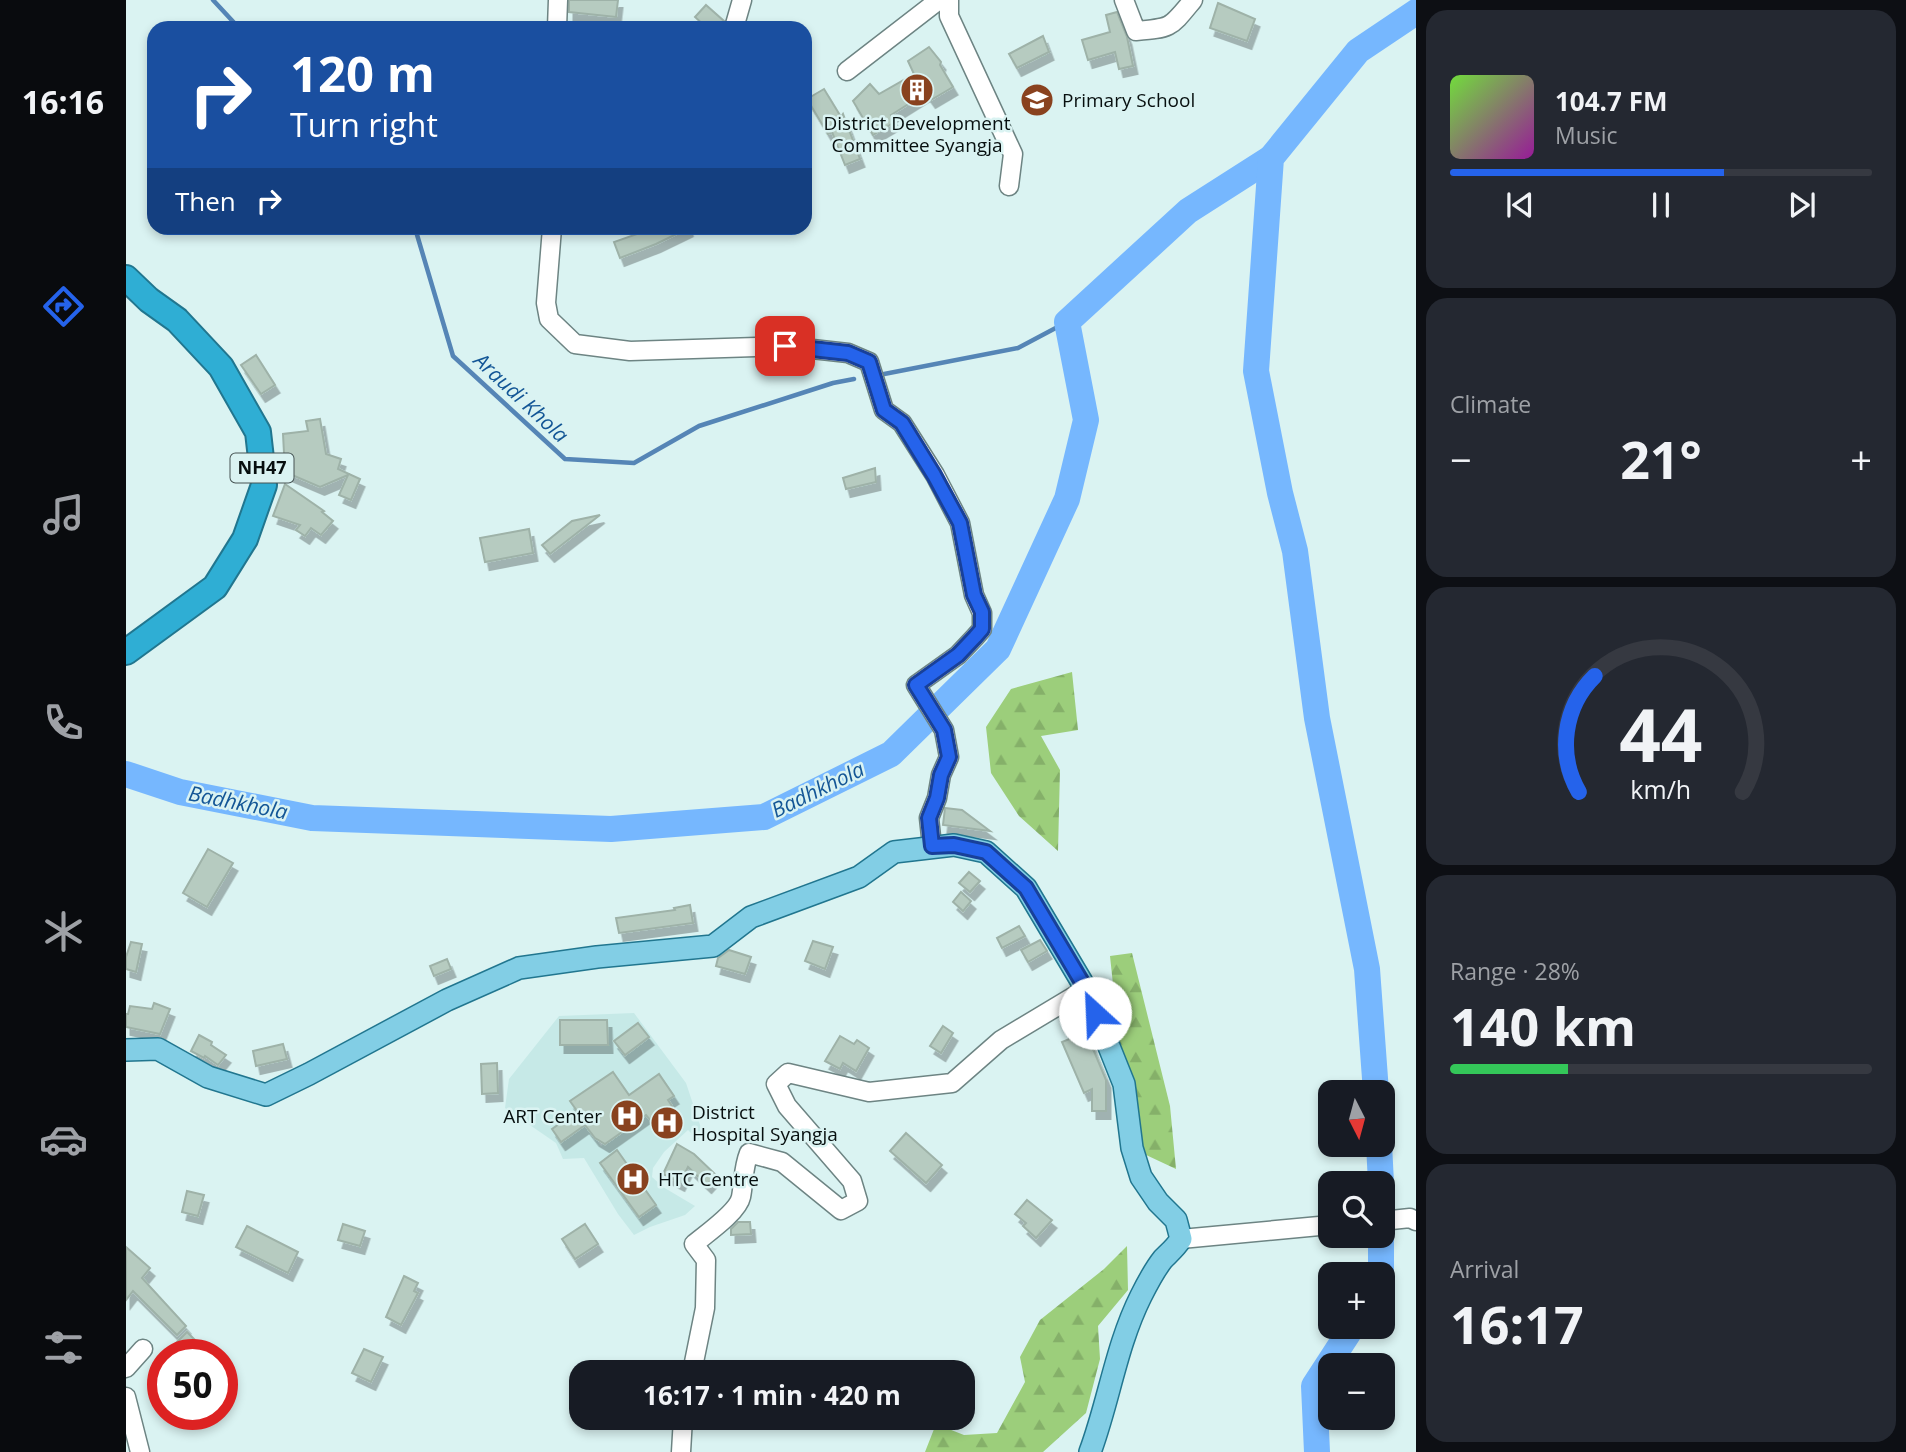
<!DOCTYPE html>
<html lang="en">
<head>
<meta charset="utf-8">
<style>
	:root { --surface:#171b24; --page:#242831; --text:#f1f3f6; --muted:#9ea1a6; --line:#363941; --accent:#2563eb }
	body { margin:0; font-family:"Open Sans",sans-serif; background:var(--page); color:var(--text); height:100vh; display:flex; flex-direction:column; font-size:26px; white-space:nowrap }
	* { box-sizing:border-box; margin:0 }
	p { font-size:23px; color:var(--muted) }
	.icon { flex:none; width:38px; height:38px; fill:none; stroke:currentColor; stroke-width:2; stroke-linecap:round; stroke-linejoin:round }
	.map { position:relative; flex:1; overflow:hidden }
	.panel { display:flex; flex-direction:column; gap:10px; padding:10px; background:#0d0f14; width:490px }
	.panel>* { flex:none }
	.top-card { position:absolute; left:21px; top:21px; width:665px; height:214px; border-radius:21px; box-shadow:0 4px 10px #0003; background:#1a4fa0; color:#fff; overflow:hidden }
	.needle { width:46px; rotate:174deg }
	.buttons { position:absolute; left:1192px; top:1080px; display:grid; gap:14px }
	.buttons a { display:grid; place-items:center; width:77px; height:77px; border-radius:14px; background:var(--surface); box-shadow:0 4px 10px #0003; font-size:35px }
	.speed { position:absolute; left:21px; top:1339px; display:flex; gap:14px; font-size:35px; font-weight:700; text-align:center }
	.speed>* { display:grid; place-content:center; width:91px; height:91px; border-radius:50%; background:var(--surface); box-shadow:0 4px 10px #0003; line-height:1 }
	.speed .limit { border:10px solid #d22; background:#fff; color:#111 }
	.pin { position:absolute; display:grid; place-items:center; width:60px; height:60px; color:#fff; margin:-30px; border-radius:14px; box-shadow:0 4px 10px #0006 }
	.me { position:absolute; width:77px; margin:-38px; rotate:335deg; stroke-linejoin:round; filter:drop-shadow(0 0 5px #0008) }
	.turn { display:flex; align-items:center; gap:24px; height:147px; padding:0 28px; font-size:32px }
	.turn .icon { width:91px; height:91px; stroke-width:2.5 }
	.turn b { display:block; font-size:49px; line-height:60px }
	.then { display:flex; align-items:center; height:66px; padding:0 28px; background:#0003; gap:14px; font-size:26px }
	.big { font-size:52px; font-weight:700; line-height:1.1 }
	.panel .card { flex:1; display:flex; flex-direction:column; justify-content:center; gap:10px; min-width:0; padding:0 24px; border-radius:21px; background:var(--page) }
	.panel .dial { align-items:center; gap:0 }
	.dial svg { height:182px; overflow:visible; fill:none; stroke:var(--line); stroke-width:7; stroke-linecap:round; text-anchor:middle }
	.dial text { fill:var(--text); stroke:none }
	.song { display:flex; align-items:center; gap:21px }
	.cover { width:84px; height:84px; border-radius:10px; background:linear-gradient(135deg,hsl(100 70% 55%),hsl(300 70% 35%)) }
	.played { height:7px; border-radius:4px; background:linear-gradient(90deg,var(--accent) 65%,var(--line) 65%) }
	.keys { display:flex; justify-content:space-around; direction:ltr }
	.heat { display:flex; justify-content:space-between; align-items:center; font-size:38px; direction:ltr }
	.charge { height:10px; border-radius:5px; background:linear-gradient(90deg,#34c759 28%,var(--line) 0) }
	.trip { position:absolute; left:443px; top:1360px; width:406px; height:70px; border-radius:21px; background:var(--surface); box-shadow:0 4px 10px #0003; font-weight:700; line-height:70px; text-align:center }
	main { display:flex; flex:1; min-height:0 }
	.dock { display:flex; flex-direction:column; width:126px; justify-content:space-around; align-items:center; background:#090b0e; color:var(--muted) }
	.dock .icon { width:49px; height:49px }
	.dock .selected { color:var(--accent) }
	.dock b { font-size:32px; color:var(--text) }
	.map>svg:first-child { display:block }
	.built { fill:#c6e9e7; fill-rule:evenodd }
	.forest { fill:url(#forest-firs) }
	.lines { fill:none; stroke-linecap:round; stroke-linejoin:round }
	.stream { stroke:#5585b6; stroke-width:4.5 }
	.river { stroke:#76b7fe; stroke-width:26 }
	.building { fill:#b6cbc0; stroke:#9eb2a8; stroke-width:2; filter:url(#shadow) }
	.minor-casing { stroke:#6d8483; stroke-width:21 }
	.major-casing { stroke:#21768f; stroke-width:24 }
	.highway-casing { stroke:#21768f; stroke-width:28 }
	.minor { stroke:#fff; stroke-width:18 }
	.major { stroke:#82cee5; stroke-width:21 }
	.highway { stroke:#2faed4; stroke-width:24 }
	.route-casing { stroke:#184099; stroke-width:18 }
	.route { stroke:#2563eb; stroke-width:12 }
	.labels { text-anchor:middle; stroke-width:5; stroke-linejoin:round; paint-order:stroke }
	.shield { fill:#daf3f2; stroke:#465353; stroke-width:2 }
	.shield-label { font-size:18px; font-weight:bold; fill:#070f0f }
	.poi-label { font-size:19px; fill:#070f0f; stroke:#daf3f2; text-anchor:start }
	.water-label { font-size:21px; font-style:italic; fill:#135696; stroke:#daf3f2 }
</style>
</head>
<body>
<main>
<nav class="dock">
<b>16:16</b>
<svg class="icon selected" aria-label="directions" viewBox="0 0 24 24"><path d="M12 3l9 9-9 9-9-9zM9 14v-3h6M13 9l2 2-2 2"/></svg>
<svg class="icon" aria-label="music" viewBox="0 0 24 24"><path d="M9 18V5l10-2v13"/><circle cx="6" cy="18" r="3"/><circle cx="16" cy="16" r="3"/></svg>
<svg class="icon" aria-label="phone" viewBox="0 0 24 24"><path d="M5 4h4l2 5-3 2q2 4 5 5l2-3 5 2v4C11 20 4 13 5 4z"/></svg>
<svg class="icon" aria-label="climate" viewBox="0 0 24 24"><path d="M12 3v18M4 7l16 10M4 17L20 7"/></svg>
<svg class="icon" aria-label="car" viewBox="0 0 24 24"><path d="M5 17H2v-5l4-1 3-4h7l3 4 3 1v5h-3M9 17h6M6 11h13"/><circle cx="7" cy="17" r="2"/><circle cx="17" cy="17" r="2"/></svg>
<svg class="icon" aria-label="filters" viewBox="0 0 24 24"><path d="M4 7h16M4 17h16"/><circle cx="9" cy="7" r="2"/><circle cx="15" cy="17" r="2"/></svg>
</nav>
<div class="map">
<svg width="1290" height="1452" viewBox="0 0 1290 1452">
	<defs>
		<pattern id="forest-firs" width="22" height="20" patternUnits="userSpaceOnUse" patternTransform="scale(1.75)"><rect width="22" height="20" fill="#9cce7b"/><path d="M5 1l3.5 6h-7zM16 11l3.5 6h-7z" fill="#85b069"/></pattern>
		<filter id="shadow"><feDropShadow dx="4.5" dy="8" stdDeviation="0" flood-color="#0004"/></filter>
	</defs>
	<rect width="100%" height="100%" fill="#daf3f2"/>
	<path class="built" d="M508 1013 560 1083 576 1131 572 1140 562 1130 538 1152 527 1168 526 1177 537 1187 569 1206 559 1215 524 1227 508 1235 492 1214 458 1158 437 1159 430 1143 379 1108 383 1079 433 1016ZM481 1020V1045H434V1020ZM523 1037 499 1055 488 1041ZM533 1074 548 1095 542 1100 546 1106 525 1121 520 1115 475 1146 444 1101 469 1083 487 1107ZM490 1151 513 1217 474 1163Z"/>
	<g class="forest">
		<polygon points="946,672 952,730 915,736 934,770 932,851 893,816 865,773 860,727 885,689"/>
		<polygon points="1006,953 1044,1106 1050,1169 1018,1154 971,1012 988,994 984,956"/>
		<polygon points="1001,1246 1002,1290 972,1326 974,1359 960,1413 917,1452 799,1452 810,1424 838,1435 871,1433 899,1382 894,1357 914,1320 978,1269"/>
	</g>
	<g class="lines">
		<g class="stream">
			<polyline points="87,0 113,28"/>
			<polyline points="289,228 327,356 439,459 508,463 573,426 707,383 728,379"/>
			<polyline points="753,375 892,348 941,322"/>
		</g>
		<g class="river">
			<polyline points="0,774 54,792 186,818 485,829 638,817 765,754 872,649 941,499 960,420 941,322 1062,211 1145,158"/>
			<polyline points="1250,1092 1241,969 1191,718 1169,551 1154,493 1130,371 1145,158 1232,51 1290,12"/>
			<polyline points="1253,1144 1255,1183"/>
			<polyline points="1255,1236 1255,1274"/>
			<polyline points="1191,1452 1188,1386 1227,1326"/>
		</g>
	</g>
	<g class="building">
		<polygon points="443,0 492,0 490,17 443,12"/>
		<polygon points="1092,3 1129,19 1121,41 1084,28"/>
		<polygon points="580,5 598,21 597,28 581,28 569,17"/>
		<polygon points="991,12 1001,37 1007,66 993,69 989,52 962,60 956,40 984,32 980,15"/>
		<polygon points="917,36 923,52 891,68 883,54"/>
		<polygon points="803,47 815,62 814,65 827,87 805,100 800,93 765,115 769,122 747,135 727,101 744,84 753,94 788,74 782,61"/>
		<polygon points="698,89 715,117 717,114 734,159 719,165 706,132 702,134 681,99"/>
		<polygon points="528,228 563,228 530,244 494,258 488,242"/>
		<polygon points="130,355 149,385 135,394 115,365"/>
		<polygon points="194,419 200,454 215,459 212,469 234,479 225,500 213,495 222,475 194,487 159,472 157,434 182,431 180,421"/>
		<polygon points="749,468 750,482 720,489 717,478"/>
		<polygon points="159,484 198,511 196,512 207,521 195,535 185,528 179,536 170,530 174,525 147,516"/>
		<polygon points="474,515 424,554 416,545 446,521"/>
		<polygon points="403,529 407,553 359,562 354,538"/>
		<polygon points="819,808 836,810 864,831 817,825"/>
		<polygon points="82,849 107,863 81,907 57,893"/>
		<polygon points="843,872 854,881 844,892 833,883"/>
		<polygon points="835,892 845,901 837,911 827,902"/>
		<polygon points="564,905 567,923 493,933 490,918 549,910 548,908"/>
		<polygon points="893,926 899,936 876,948 871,938"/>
		<polygon points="914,940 921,951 902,962 895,950"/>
		<polygon points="687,941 707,947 699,969 679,961"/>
		<polygon points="5,942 16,944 10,972 0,969 0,957"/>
		<polygon points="603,950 625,957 619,974 590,966 592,958"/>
		<polygon points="321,959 325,969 308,976 304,966"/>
		<polygon points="28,1003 44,1009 34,1034 0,1027 0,1014 2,1014 4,1006 26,1009"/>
		<polygon points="434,1020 481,1020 482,1045 434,1045"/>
		<polygon points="512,1023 523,1037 499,1055 488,1041"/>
		<polygon points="817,1026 827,1033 815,1053 804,1046"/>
		<polygon points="960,1032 980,1080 980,1111 966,1111 966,1089 958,1093 936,1042"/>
		<polygon points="73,1035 86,1042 85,1045 100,1055 92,1065 79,1056 78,1058 65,1051"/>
		<polygon points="714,1036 728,1044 731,1040 743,1048 730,1071 717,1063 714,1069 699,1061"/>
		<polygon points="157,1044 161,1059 130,1066 127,1051"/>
		<polygon points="371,1063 372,1093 356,1094 355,1064"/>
		<polygon points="487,1072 503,1095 533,1074 548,1096 542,1100 546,1106 525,1121 520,1115 479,1144 469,1138 459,1125 435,1142 426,1129 451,1111 444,1101"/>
		<polygon points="780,1133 816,1165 800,1183 764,1151"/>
		<polygon points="551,1144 568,1154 590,1175 581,1185 562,1167 554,1183 537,1174"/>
		<polygon points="491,1150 530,1205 513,1217 474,1163"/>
		<polygon points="61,1191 78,1195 72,1216 56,1212"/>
		<polygon points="901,1200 926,1220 910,1238 897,1226 900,1223 889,1214"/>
		<polygon points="612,1222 624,1222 625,1234 605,1235 605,1229"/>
		<polygon points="217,1224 239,1231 234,1246 212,1240"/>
		<polygon points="459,1224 472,1244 449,1259 436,1239"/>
		<polygon points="121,1226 172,1252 162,1273 110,1247"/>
		<polygon points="0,1247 24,1268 16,1278 60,1326 51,1335 7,1291 0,1300"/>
		<polygon points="278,1276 292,1283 288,1291 292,1293 275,1325 260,1317"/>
		<polygon points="61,1332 69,1340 54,1354 50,1354 44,1349"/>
		<polygon points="238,1349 257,1357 245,1382 226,1373"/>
	</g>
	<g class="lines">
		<defs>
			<g id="minor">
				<polyline points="823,0 823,16 887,154 883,186"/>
				<path d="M998 0 1010 31C1046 28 1044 28 1067 0"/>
				<polyline points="431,28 432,0"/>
				<polyline points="608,28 616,0"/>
				<polyline points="721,71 813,0"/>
				<polyline points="426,228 420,303 423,319 449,344 504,351 659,346 722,353 743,362 758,410 776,423 809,475 834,523 848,595 856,613 856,629 849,637 832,655 790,685 818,730 823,757 815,775 811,798 803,818 806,846"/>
				<polyline points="1256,1221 1284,1218 1290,1221"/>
				<polyline points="1055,1239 1204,1225"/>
				<polyline points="0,1368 17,1349"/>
				<path d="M566 1372 579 1308 580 1260 568 1244C580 1234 612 1212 615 1197 618 1181 617 1168 623 1153L656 1162 715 1210 732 1201 726 1181 661 1106 650 1084 662 1073 743 1092 826 1083 875 1040 960 989"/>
				<polyline points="0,1397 14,1452"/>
				<polyline points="555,1452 557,1418"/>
			</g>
			<path id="major" d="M0 1050 32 1049 82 1077 140 1095 183 1074 321 1000 393 968 471 957 587 946 625 917 733 877 768 852 828 845 860 852 900 888 960 989 998 1084 1006 1148 1015 1177 1032 1202 1050 1220 1055 1239C1050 1247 1044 1252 1037 1259 1029 1269 1021 1284 1015 1296 990 1346 983 1401 964 1452"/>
			<polyline id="highway" points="0,278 23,300 51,320 95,367 132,432 138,485 119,539 89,587 0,652"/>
		</defs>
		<use href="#minor" class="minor-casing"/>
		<use href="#major" class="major-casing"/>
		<use href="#highway" class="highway-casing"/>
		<use href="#minor" class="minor"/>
		<use href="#major" class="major"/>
		<use href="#highway" class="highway"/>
	</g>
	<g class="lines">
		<defs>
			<polyline id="route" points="659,346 722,353 743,362 758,410 776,423 808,475 834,523 848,595 856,612 856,629 849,637 832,655 790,685 818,730 823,757 815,775 811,798 803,818 806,846 828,845 860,852 900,888 960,989 969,1013"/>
		</defs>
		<use href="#route" class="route-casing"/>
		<use href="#route" class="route"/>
	</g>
	<defs>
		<symbol id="building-disc" viewBox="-11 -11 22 22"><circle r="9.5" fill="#89421f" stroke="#daf3f2"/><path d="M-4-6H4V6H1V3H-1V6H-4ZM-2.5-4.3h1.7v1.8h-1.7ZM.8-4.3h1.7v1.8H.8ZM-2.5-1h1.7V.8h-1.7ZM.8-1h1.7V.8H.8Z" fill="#fff"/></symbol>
		<symbol id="school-disc" viewBox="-11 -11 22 22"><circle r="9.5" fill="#89421f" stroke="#daf3f2"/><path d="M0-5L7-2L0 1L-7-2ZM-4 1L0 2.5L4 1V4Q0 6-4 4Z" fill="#fff"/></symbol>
		<symbol id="hospital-disc" viewBox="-11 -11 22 22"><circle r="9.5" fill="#89421f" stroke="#daf3f2"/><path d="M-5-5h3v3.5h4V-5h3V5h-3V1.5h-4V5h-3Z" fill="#fff"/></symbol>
	</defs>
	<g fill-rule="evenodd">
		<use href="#building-disc" x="772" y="71" width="38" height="38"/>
		<use href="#school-disc" x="892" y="81" width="38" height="38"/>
		<use href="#hospital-disc" x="482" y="1097" width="38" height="38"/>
		<use href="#hospital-disc" x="522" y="1104" width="38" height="38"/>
		<use href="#hospital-disc" x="488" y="1160" width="38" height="38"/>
	</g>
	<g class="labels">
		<rect class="shield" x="104.5" y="453.5" width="63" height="29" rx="5"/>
		<g class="shield-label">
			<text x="136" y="474">NH47</text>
		</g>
		<g class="poi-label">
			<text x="936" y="107">Primary School</text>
			<text x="791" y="130" text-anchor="middle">District Development<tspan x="791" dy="22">Committee Syangja</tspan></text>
			<text x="566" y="1119">District<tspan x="566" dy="22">Hospital Syangja</tspan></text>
			<text x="476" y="1123" text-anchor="end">ART Center</text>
			<text x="532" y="1186">HTC Centre</text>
		</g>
		<g class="water-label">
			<text transform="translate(395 398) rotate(43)" y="7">Araudi Khola</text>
			<text transform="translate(692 790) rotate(-26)" y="7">Badhkhola</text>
			<text transform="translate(112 803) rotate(11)" y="7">Badhkhola</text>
		</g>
	</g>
</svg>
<div class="buttons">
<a><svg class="needle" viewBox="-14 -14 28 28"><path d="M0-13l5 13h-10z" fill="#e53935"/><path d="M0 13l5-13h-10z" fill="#9ea1a6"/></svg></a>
<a><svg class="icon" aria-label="search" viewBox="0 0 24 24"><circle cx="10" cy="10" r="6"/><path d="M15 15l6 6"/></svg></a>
<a>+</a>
<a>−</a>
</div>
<div class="speed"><div class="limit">50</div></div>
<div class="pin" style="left:659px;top:346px;background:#d93025"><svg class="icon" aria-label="arrive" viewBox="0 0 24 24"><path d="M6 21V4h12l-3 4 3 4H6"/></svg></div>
<svg class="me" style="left:969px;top:1013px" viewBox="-20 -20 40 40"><circle r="19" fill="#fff"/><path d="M0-13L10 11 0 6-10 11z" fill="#2563eb"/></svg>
<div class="trip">16:17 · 1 min · 420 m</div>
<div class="top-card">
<div class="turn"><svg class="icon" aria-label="right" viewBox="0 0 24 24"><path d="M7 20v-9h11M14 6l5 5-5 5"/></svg><div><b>120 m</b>Turn right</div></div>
<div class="then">Then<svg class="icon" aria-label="right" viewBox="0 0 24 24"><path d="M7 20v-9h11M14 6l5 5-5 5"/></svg></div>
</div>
</div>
<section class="panel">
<div class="card">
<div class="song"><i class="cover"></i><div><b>104.7 FM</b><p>Music</p></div></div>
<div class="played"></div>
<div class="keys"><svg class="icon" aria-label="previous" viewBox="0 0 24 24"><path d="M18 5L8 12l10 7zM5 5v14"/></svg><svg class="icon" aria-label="pause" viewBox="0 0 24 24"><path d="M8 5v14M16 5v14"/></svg><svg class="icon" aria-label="next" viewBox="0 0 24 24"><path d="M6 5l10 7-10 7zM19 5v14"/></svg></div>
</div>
<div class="card"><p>Climate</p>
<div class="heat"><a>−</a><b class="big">21°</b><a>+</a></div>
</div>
<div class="card dial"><svg viewBox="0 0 100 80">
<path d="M14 69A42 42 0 1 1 86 69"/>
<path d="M14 69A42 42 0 0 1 21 18" stroke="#2563eb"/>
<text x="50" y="56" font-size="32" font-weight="700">44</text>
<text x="50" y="72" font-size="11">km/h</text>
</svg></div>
<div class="card"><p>Range · 28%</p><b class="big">140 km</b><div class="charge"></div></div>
<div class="card"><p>Arrival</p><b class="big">16:17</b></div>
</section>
</main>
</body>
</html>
